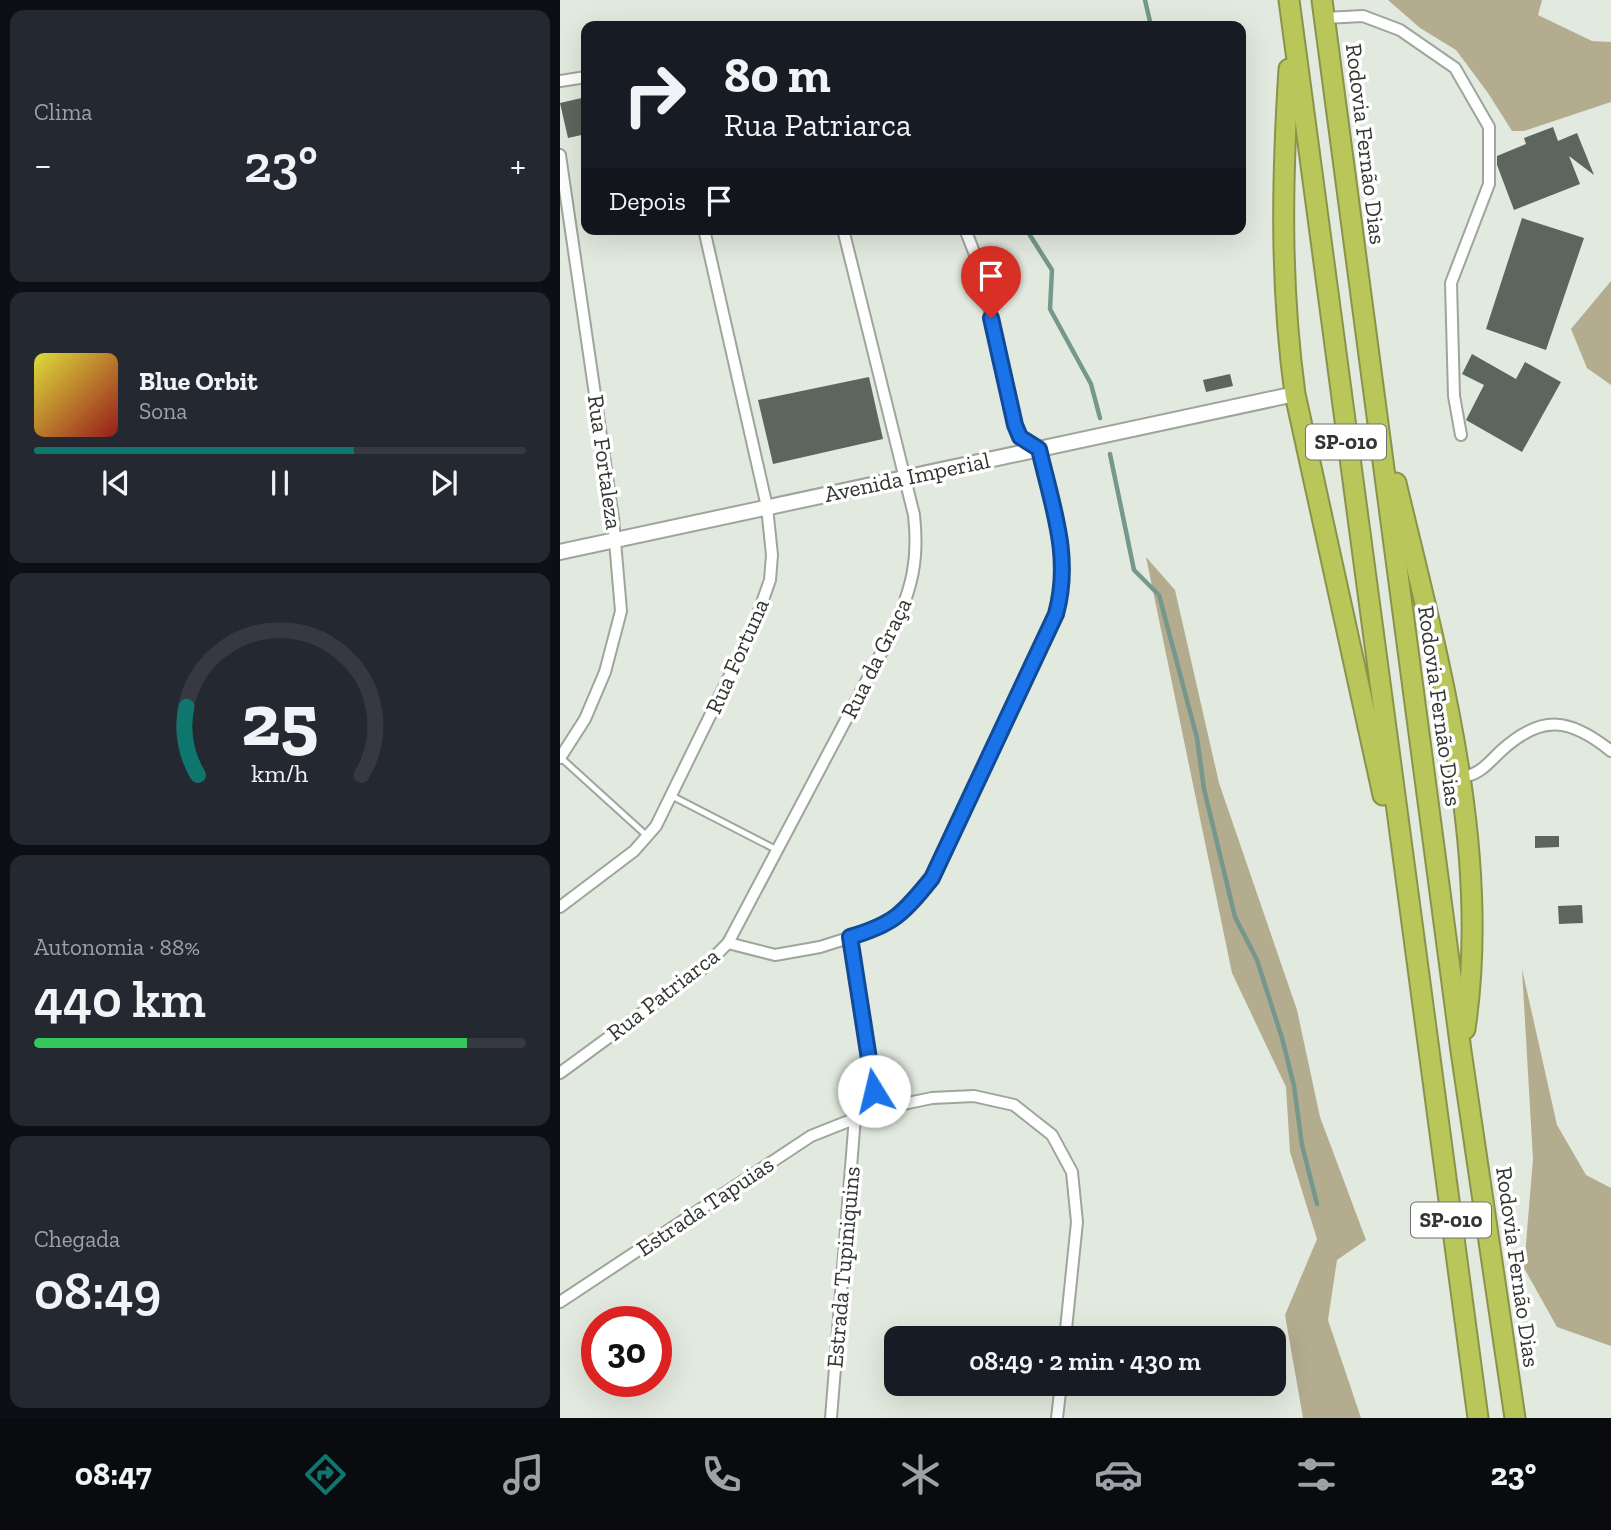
<!DOCTYPE html>
<html lang="pt">
<head>
<meta charset="utf-8">
<style>
	:root { --surface:#171b24; --page:#242831; --text:#f1f3f6; --muted:#9ea1a6; --line:#363941; --accent:#0f766e }
	body { margin:0; font-family:"Zilla Slab",serif; background:var(--page); color:var(--text); height:100vh; display:flex; flex-direction:column; font-size:26px; white-space:nowrap }
	* { box-sizing:border-box; margin:0 }
	p { font-size:23px; color:var(--muted) }
	.icon { flex:none; width:38px; height:38px; fill:none; stroke:currentColor; stroke-width:2; stroke-linecap:round; stroke-linejoin:round }
	.map { position:relative; flex:1; overflow:hidden }
	.sheet { display:flex; flex-direction:column; gap:10px; padding:10px; background:#0d0f14; width:560px }
	.sheet>* { flex:none }
	.top-card { position:absolute; left:21px; top:21px; width:665px; height:214px; border-radius:14px; box-shadow:0 7px 28px #0002; background:#171b24; color:var(--text); overflow:hidden }
	.speed { position:absolute; left:21px; top:1306px; display:flex; gap:14px; font-size:35px; font-weight:700; text-align:center }
	.speed>* { display:grid; place-content:center; width:91px; height:91px; border-radius:50%; background:var(--surface); box-shadow:0 7px 28px #0002; line-height:1 }
	.speed .limit { border:10px solid #d22; background:#fff; color:#111 }
	.pin { position:absolute; display:grid; place-items:center; width:60px; height:60px; color:#fff; margin:-72px -30px; border-radius:50% 50% 50% 0; rotate:-45deg; box-shadow:0 0 7px #0007 }
	.pin .icon { rotate:45deg }
	.me { position:absolute; width:77px; margin:-38px; rotate:351deg; stroke-linejoin:round; filter:drop-shadow(0 0 5px #0008) }
	.turn { display:flex; align-items:center; gap:24px; height:147px; padding:0 28px; font-size:32px }
	.turn .icon { width:91px; height:91px; stroke-width:2.5 }
	.turn b { display:block; font-size:49px; line-height:60px }
	.then { display:flex; align-items:center; height:66px; padding:0 28px; background:#0003; gap:14px; font-size:26px }
	.big { font-size:52px; font-weight:600; line-height:1.1 }
	.sheet .widget { flex:1; display:flex; flex-direction:column; justify-content:center; gap:10px; min-width:0; padding:0 24px; border-radius:14px; background:var(--page) }
	.sheet .dial { align-items:center; gap:0 }
	.dial svg { height:182px; overflow:visible; fill:none; stroke:var(--line); stroke-width:7; stroke-linecap:round; text-anchor:middle }
	.dial text { fill:var(--text); stroke:none }
	.song { display:flex; align-items:center; gap:21px }
	.cover { width:84px; height:84px; border-radius:10px; background:linear-gradient(135deg,hsl(60 70% 55%),hsl(0 70% 35%)) }
	.played { height:7px; border-radius:4px; background:linear-gradient(90deg,var(--accent) 65%,var(--line) 65%) }
	.keys { display:flex; justify-content:space-around; direction:ltr }
	.heat { display:flex; justify-content:space-between; align-items:center; font-size:38px; direction:ltr }
	.charge { height:10px; border-radius:5px; background:linear-gradient(90deg,#34c759 88%,var(--line) 0) }
	.trip { position:absolute; left:324px; top:1326px; width:402px; height:70px; border-radius:14px; background:var(--surface); box-shadow:0 7px 28px #0002; font-weight:600; line-height:70px; text-align:center }
	.dock { display:flex; height:112px; justify-content:space-around; align-items:center; background:#090b0e; color:var(--muted) }
	.dock .icon { width:49px; height:49px }
	.dock .current { color:var(--accent) }
	.dock b { font-size:32px; color:var(--text) }
	main { display:flex; flex:1; min-height:0 }
	.map>svg:first-child { display:block }
	.forest { fill:#b3ac8f }
	.lines { fill:none; stroke-linecap:round; stroke-linejoin:round }
	.stream { stroke:#75978c; stroke-width:4.5 }
	.building { fill:#5c655e }
	.service-casing { stroke:#9ea59b; stroke-width:9 }
	.minor-casing { stroke:#9ea59b; stroke-width:14 }
	.secondary-casing { stroke:#9ea59b; stroke-width:18 }
	.motorway-casing { stroke:#8a934b; stroke-width:23 }
	.service { stroke:#fff; stroke-width:5 }
	.minor { stroke:#fff; stroke-width:10 }
	.secondary { stroke:#fff; stroke-width:14 }
	.motorway { stroke:#b9c659; stroke-width:19 }
	.route-casing { stroke:#114b97; stroke-width:18 }
	.route { stroke:#1a73e8; stroke-width:12 }
	.labels { text-anchor:middle; stroke-width:7; stroke-linejoin:round; paint-order:stroke }
	.shield { fill:#fff; stroke:#70726f; stroke-width:2 }
	.shield-label { font-size:21px; font-weight:bold; fill:#323531 }
	.street-label { font-size:23px; fill:#323531; stroke:#fff }
</style>
</head>
<body>
<main>
<section class="sheet">
<div class="widget"><p>Clima</p>
<div class="heat"><a>−</a><b class="big">23°</b><a>+</a></div>
</div>
<div class="widget">
<div class="song"><i class="cover"></i><div><b>Blue Orbit</b><p>Sona</p></div></div>
<div class="played"></div>
<div class="keys"><svg class="icon" aria-label="previous" viewBox="0 0 24 24"><path d="M18 5L8 12l10 7zM5 5v14"/></svg><svg class="icon" aria-label="pause" viewBox="0 0 24 24"><path d="M8 5v14M16 5v14"/></svg><svg class="icon" aria-label="next" viewBox="0 0 24 24"><path d="M6 5l10 7-10 7zM19 5v14"/></svg></div>
</div>
<div class="widget dial"><svg viewBox="0 0 100 80">
<path d="M14 69A42 42 0 1 1 86 69"/>
<path d="M14 69A42 42 0 0 1 9 39" stroke="#0f766e"/>
<text x="50" y="56" font-size="32" font-weight="700">25</text>
<text x="50" y="72" font-size="11">km/h</text>
</svg></div>
<div class="widget"><p>Autonomia · 88%</p><b class="big">440 km</b><div class="charge"></div></div>
<div class="widget"><p>Chegada</p><b class="big">08:49</b></div>
</section>
<div class="map">
<svg width="1051" height="1418" viewBox="0 0 1051 1418">
	<rect width="100%" height="100%" fill="#e2e9de"/>
	<g class="forest">
		<polygon points="828,0 982,0 978,15 1032,41 1051,42 1051,102 964,131 952,131 928,93 896,50 860,28"/>
		<polygon points="1051,281 1051,385 1027,368 1011,329"/>
		<polygon points="586,557 615,590 659,783 737,1010 760,1117 806,1240 777,1260 768,1320 801,1418 743,1418 725,1315 757,1239 730,1152 726,1087 672,973"/>
		<polygon points="962,969 997,1125 1026,1175 1051,1188 1051,1346 997,1327 964,1268 973,1159"/>
	</g>
	<g class="lines">
		<g class="stream">
			<polyline points="585,0 591,26"/>
			<polyline points="466,229 492,270 490,309 531,384 540,418"/>
			<polyline points="550,454 574,570 599,595 637,738 644,789 675,917 697,960 722,1038 734,1086 742,1145 757,1204"/>
		</g>
	</g>
	<g class="building">
		<polygon points="26,97 26,134 8,138 0,103"/>
		<polygon points="993,127 998,141 1017,133 1034,175 1009,156 1020,184 954,210 937,165 937,156 966,144 964,138"/>
		<polygon points="962,218 1024,238 986,350 926,329"/>
		<polygon points="912,354 956,379 965,362 1001,382 962,452 906,420 924,385 902,374"/>
		<polygon points="670,374 673,386 646,392 643,380"/>
		<polygon points="309,377 323,439 213,464 198,400"/>
		<polygon points="975,836 999,836 999,847 975,848"/>
		<polygon points="1022,905 1023,923 999,924 998,906"/>
	</g>
	<g class="lines">
		<defs>
			<g id="service">
				<polyline points="0,757 86,835"/>
				<polyline points="112,796 217,850"/>
			</g>
			<g id="minor">
				<polyline points="765,18 803,16 840,30 895,68 929,127 929,184 891,283 894,396 901,435"/>
				<polyline points="0,81 26,77"/>
				<polyline points="0,155 53,518 61,611 45,672 25,719 0,758"/>
				<path d="M902 777C920 775 929 762 942 750 982 714 1010 718 1051 751"/>
				<polyline points="0,907 74,851 96,826 193,628 210,580 212,555 207,507 144,229"/>
				<polyline points="290,937 319,1109"/>
				<path d="M168 943 335 627C352 586 359 560 354 515L283 229"/>
				<path d="M0 1073 142 969 168 943 215 955 260 947 323 927 350 906 372 878 496 614C513 555 492 507 479 449L460 437 455 425 421 270 405 229"/>
				<polyline points="0,1302 251,1136 319,1109 372,1098 414,1096 454,1105 492,1135 512,1172 517,1222 505,1339"/>
				<polyline points="271,1418 295,1117"/>
				<polyline points="497,1418 501,1384"/>
			</g>
			<polyline id="secondary" points="0,552 735,394"/>
			<g id="motorway">
				<polyline points="729,0 918,1418"/>
				<polyline points="762,0 901,1051 955,1418"/>
				<path d="M729 69C722 178 720 285 735 394L823 795"/>
				<path d="M836 483C878 659 932 848 905 1029"/>
			</g>
		</defs>
		<use href="#service" class="service-casing"/>
		<use href="#minor" class="minor-casing"/>
		<use href="#secondary" class="secondary-casing"/>
		<use href="#motorway" class="motorway-casing"/>
		<use href="#service" class="service"/>
		<use href="#minor" class="minor"/>
		<use href="#secondary" class="secondary"/>
		<use href="#motorway" class="motorway"/>
	</g>
	<g class="lines">
		<defs>
			<path id="route" d="M314 1091 290 937C334 924 343 914 372 878L496 614C512 556 492 506 479 449L460 437 455 425 431 318"/>
		</defs>
		<use href="#route" class="route-casing"/>
		<use href="#route" class="route"/>
	</g>
	<g class="labels">
		<g class="shield">
			<rect x="746" y="424.5" width="80" height="35" rx="5"/>
			<rect x="851" y="1202.5" width="80" height="35" rx="5"/>
		</g>
		<g class="shield-label">
			<text x="786" y="449">SP-010</text>
			<text x="891" y="1227">SP-010</text>
		</g>
		<g class="street-label">
			<text transform="translate(806 144) rotate(83)" y="8">Rodovia Fernão Dias</text>
			<text transform="translate(45 462) rotate(82)" y="8">Rua Fortaleza</text>
			<text transform="translate(347 477) rotate(-12)" y="8">Avenida Imperial</text>
			<text transform="translate(177 656) rotate(-66)" y="8">Rua Fortuna</text>
			<text transform="translate(316 658) rotate(-64)" y="8">Rua da Graça</text>
			<text transform="translate(880 706) rotate(82)" y="8">Rodovia Fernão Dias</text>
			<text transform="translate(103 994) rotate(-38)" y="8">Rua Patriarca</text>
			<text transform="translate(145 1206) rotate(-34)" y="8">Estrada Tapuias</text>
			<text transform="translate(283 1267) rotate(-85)" y="8">Estrada Tupiniquins</text>
			<text transform="translate(958 1267) rotate(82)" y="8">Rodovia Fernão Dias</text>
		</g>
	</g>
</svg>
<div class="speed"><div class="limit">30</div></div>
<div class="pin" style="left:431px;top:318px;background:#d93025"><svg class="icon" aria-label="arrive" viewBox="0 0 24 24"><path d="M6 21V4h12l-3 4 3 4H6"/></svg></div>
<svg class="me" style="left:314px;top:1091px" viewBox="-20 -20 40 40"><circle r="19" fill="#fff"/><path d="M0-13L10 11 0 6-10 11z" fill="#1a73e8"/></svg>
<div class="trip">08:49 · 2 min · 430 m</div>
<div class="top-card">
<div class="turn"><svg class="icon" aria-label="right" viewBox="0 0 24 24"><path d="M7 20v-9h11M14 6l5 5-5 5"/></svg><div><b>80 m</b>Rua Patriarca</div></div>
<div class="then">Depois<svg class="icon" aria-label="arrive" viewBox="0 0 24 24"><path d="M6 21V4h12l-3 4 3 4H6"/></svg></div>
</div>
</div>
</main>
<nav class="dock">
<b>08:47</b>
<svg class="icon current" aria-label="directions" viewBox="0 0 24 24"><path d="M12 3l9 9-9 9-9-9zM9 14v-3h6M13 9l2 2-2 2"/></svg>
<svg class="icon" aria-label="music" viewBox="0 0 24 24"><path d="M9 18V5l10-2v13"/><circle cx="6" cy="18" r="3"/><circle cx="16" cy="16" r="3"/></svg>
<svg class="icon" aria-label="phone" viewBox="0 0 24 24"><path d="M5 4h4l2 5-3 2q2 4 5 5l2-3 5 2v4C11 20 4 13 5 4z"/></svg>
<svg class="icon" aria-label="climate" viewBox="0 0 24 24"><path d="M12 3v18M4 7l16 10M4 17L20 7"/></svg>
<svg class="icon" aria-label="car" viewBox="0 0 24 24"><path d="M5 17H2v-5l4-1 3-4h7l3 4 3 1v5h-3M9 17h6M6 11h13"/><circle cx="7" cy="17" r="2"/><circle cx="17" cy="17" r="2"/></svg>
<svg class="icon" aria-label="filters" viewBox="0 0 24 24"><path d="M4 7h16M4 17h16"/><circle cx="9" cy="7" r="2"/><circle cx="15" cy="17" r="2"/></svg>
<b>23°</b>
</nav>
</body>
</html>
